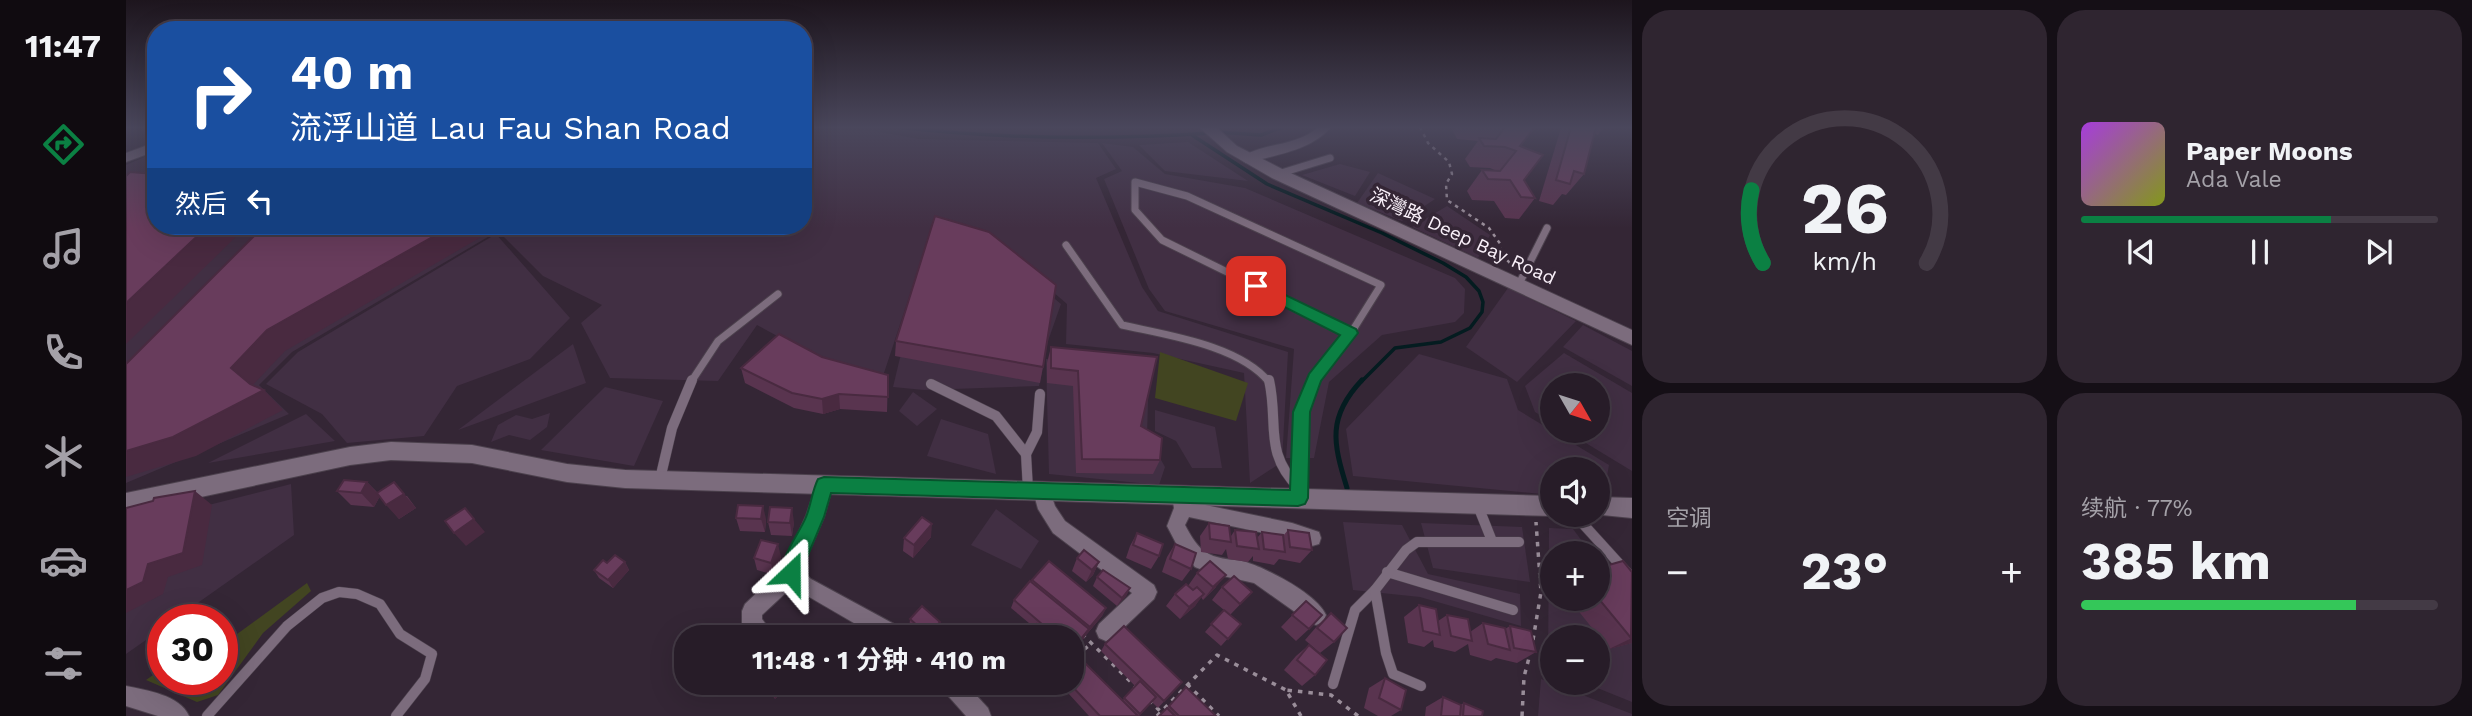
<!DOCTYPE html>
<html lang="zh">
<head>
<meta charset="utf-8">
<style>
	:root { --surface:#271c28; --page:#2f2530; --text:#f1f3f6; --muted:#a4a1a8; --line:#433a45; --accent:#0b8043 }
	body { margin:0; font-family:"Work Sans","Noto Sans SC",sans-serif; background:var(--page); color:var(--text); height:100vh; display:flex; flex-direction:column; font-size:26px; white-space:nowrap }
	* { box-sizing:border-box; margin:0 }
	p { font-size:23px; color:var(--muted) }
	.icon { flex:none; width:38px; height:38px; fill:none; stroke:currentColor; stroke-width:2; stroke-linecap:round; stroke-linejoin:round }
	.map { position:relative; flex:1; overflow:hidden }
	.sheet { display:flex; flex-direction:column; gap:10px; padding:10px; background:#150f16; width:840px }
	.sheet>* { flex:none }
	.guide { position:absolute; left:21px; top:21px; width:665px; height:214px; border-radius:28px; box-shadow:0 7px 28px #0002,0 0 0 2px var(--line); background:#1a4fa0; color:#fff; overflow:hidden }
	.needle { width:46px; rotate:129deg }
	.buttons { position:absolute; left:1414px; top:373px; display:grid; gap:14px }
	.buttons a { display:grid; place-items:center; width:70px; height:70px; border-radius:50%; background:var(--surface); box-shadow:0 7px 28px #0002,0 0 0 2px var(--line); font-size:35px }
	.speed { position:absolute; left:21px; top:604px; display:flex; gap:14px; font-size:35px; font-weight:700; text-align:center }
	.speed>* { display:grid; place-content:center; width:91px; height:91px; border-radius:50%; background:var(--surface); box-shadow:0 7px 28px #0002,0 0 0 2px var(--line); line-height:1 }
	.speed .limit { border:10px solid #d22; background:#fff; color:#111 }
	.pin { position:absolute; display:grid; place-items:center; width:60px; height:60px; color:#fff; margin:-30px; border-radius:14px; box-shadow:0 4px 10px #0006 }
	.me { position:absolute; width:77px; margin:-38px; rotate:23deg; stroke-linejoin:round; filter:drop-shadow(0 0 5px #0008) }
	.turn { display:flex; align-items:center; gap:24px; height:147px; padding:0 28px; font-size:32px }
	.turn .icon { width:91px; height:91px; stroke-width:2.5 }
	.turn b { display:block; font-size:49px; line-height:60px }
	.then { display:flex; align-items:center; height:66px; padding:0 28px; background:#0003; gap:14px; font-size:26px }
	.big { font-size:52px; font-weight:700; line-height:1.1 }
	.sheet .tile { flex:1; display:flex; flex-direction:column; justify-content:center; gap:10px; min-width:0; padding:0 24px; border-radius:28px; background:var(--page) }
	.sheet .dial { align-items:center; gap:0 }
	.dial svg { height:182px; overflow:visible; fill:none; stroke:var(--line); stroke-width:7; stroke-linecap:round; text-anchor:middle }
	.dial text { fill:var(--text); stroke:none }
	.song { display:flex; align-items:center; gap:21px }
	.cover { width:84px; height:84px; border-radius:10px; background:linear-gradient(135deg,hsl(280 70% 55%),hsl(70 70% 35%)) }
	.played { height:7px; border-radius:4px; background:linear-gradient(90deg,var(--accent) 70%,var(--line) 70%) }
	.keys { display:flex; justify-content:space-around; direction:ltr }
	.heat { display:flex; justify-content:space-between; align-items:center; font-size:38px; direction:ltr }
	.charge { height:10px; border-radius:5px; background:linear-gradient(90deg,#34c759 77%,var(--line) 0) }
	.sheet .tiles { flex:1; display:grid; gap:10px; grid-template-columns:repeat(2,1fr) }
	.trip { position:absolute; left:548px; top:625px; width:410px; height:70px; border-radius:28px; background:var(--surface); box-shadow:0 7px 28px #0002,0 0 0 2px var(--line); font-weight:700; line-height:70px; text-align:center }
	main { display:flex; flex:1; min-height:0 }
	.tab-bar { display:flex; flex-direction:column; width:126px; justify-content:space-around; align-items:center; background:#100b10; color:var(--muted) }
	.tab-bar .icon { width:49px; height:49px }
	.tab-bar .active { color:var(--accent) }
	.tab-bar b { font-size:32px; color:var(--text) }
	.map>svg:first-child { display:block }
	.built { fill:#412f43 }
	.green { fill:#424521 }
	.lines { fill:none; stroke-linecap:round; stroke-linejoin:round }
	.stream-far1 { stroke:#041c20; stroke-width:3.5 }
	.stream { stroke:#041c20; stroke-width:5 }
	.service-far1-casing { stroke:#4c414d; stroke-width:9 }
	.service-casing { stroke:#4c414d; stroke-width:11 }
	.minor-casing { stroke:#4c414d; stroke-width:2 }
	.tertiary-casing { stroke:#4c414d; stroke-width:2 }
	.path-far1 { stroke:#9a8e9a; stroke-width:2.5; stroke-dasharray:3.5 4.5; stroke-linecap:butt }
	.path { stroke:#9a8e9a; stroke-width:3.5; stroke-dasharray:4.5 6; stroke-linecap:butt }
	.service-far1 { stroke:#7c6c7d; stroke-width:7 }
	.service { stroke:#7c6c7d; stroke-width:10 }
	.minor { fill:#7c6c7d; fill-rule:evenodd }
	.tertiary { fill:#7c6c7d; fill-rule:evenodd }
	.wall { fill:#59344f }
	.shaded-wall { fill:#492a40 }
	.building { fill:#683c5c; stroke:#492a40; stroke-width:2 }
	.route { fill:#0b8043; stroke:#07532c; stroke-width:2 }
	.labels { text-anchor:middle; stroke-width:7; stroke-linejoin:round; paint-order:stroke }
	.street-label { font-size:19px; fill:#faf1fa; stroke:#342635 }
</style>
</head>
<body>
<main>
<nav class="tab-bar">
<b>11:47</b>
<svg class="icon active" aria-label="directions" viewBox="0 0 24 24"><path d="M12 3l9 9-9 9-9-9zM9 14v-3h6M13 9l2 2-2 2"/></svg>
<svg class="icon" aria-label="music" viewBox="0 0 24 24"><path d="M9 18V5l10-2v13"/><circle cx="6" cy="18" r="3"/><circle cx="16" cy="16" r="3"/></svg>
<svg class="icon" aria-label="phone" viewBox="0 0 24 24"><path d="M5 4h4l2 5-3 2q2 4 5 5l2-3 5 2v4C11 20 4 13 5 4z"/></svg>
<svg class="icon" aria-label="climate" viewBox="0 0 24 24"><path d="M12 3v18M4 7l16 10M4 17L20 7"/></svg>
<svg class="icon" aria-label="car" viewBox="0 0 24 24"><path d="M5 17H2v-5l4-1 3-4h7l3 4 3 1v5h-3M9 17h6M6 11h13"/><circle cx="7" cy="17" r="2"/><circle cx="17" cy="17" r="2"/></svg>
<svg class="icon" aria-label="filters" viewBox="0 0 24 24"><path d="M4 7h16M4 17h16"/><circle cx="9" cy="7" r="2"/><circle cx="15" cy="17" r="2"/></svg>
</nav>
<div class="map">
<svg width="1506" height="716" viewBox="0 0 1506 716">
	<rect width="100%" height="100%" fill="#342635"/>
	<g class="built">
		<polygon points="677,130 749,131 793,139 972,143 990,169 970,178 1016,287 1032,311 1162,352 1156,462 1124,483 1118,373 1027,353 940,344 941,304 868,241 807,223 807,225 862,243 935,304 922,341 913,386 798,390 767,387 803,237 757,376 701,363 631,325 592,381 484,378 455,323 476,305 417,276 372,231 166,352 133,385 163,414 0,483 0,203 30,226 677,226"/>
		<polygon points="1062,142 1122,181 1039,171 1013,145"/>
		<polygon points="976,143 1007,147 1039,174 1119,188 1329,278 1339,289 1338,313 1329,322 1256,335 1203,382 1188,458 1160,458 1168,349 1039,311 1023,289 978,179 996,171"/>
		<polygon points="30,152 30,183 0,198 0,165"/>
		<polygon points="1214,164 1244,172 1229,196 1176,175"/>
		<polygon points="1252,173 1309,199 1276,221 1231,203"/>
		<polygon points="1321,206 1364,235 1352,258 1286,227"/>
		<polygon points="370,234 444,318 404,359 331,386 298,436 221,443 196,414 140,384 172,352"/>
		<polygon points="1382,288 1450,321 1391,382 1340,347"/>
		<polygon points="1457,325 1506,351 1506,386 1437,347"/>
		<polygon points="447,344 460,383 332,430"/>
		<polygon points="1438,353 1506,393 1506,471 1440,431 1472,430 1472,385 1426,385 1426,422 1409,412 1399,386"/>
		<polygon points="1293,354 1381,379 1392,410 1483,465 1477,499 1472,499 1472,469 1426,469 1426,495 1227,476 1220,429"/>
		<polygon points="920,359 1023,370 1021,435 1039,467 1033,485 923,474"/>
		<polygon points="479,387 537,401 508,466 415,450"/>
		<polygon points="787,392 811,409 791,426 773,411"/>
		<polygon points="1029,410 1089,427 1096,468 1066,468 1050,441 1029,431"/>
		<polygon points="424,413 421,427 404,440 383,435 365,442 372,425 390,415 406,419"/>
		<polygon points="180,414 209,441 82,463"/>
		<polygon points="815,419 862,434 870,474 801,456"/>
		<polygon points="165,484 168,535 49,619 37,620 37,628 0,654 0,526"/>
		<polygon points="870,509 913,541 895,569 845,545"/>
		<polygon points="1217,522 1276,525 1302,574 1394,594 1395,626 1294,597 1227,590"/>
		<polygon points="1295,523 1396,527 1404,582 1307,568"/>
		<polygon points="1423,528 1447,529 1465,553 1426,553 1426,598 1472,598 1472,562 1506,607 1506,702 1459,683 1472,682 1472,637 1426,637 1426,669 1422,668"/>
		<polygon points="1415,679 1506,714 1506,716 1412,716"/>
	</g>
	<g class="green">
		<polygon points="1034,352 1122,383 1110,421 1029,398"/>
		<polygon points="181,583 185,591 137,633 92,695 71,702 20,680 37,668 37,679 96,679 96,645"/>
	</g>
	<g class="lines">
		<g class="stream-far1">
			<path d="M770 127C875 139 979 140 1084 133"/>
			<polyline points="1092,132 1135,135 1157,127"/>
			<polyline points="1066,135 1141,184 1256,233 1317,263 1340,277 1353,291 1357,302 1356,312 1344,328 1315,342 1269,348 1235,382"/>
		</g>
		<path class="stream" d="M1221 488C1207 443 1201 417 1236 380"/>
		<defs>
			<g id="service-far1">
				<polyline points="1152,174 1204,158"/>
				<polygon points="1009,182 1061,196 1255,285 1225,333 1036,240 1009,210"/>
				<path d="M940 245 996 325C1040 335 1113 345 1143 382"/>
				<polyline points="1393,284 1421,228"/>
				<polyline points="565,382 592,341 652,294"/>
				<polyline points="1187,382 1225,333"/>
			</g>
			<g id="service">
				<path d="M1143 380C1153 424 1137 452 1173 488"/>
				<polyline points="805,384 870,416 900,454"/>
				<polyline points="534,479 546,428 566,380"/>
				<polyline points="902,490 900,454 911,432 914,394"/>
				<polyline points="1173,498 1175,412 1187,380"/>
				<polyline points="1352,506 1366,541"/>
				<polyline points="1448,514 1506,578"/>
				<polyline points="1261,572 1387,610"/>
				<polyline points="1207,684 1229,610 1249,590"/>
				<polyline points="1295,686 1267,674 1260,653 1249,590 1280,550 1291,542 1393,542"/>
				<polyline points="81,716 161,626 196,598 213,592 231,594 254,604 274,634 306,654 299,679 270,716"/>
			</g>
			<g id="minor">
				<path d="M1192 127H1205C1185 151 1148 155 1120 163L1114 159C1133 142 1170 148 1192 127Z"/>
				<polygon points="30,142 30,151 0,162 0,153"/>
				<polygon points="698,477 704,480 707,485 698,517 675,570 685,579 779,630 782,637 752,637 666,587 636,615 636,619 649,637 625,637 616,623 616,611 619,604 656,569 680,516 692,480"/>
				<polygon points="916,483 922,485 929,506 939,521 1028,585 1031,592 1028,599 987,638 980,641 973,638 970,631 973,624 1006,593 927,533 912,509 907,491 910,485"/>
				<path d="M1055 489 1061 491 1065 502 1166 523 1193 532 1195 538 1193 544 1186 546 1166 539 1063 517 1059 525C1065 536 1072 549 1083 554 1094 560 1109 559 1120 562 1142 569 1191 594 1200 615L1197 622 1190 625 1183 622 1128 583 1084 573 1069 567 1053 549 1041 526 1048 508 1046 497 1049 491Z"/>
				<polygon points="813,682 838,682 862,708 865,716 840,716 816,689"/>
				<path d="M0 686C20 690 54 695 63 716H32L0 706Z"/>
			</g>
			<g id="tertiary">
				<polygon points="1073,127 1090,127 1111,146 1158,170 1506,330 1506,345 1146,178 1101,152"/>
				<polygon points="265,442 346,445 441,464 499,470 1426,496 1426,514 1430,514 1426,516 499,488 441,482 346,463 265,460 224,465 0,513 0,493 224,447"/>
				<polygon points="1472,497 1506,498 1506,518 1466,514 1472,514"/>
			</g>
		</defs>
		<use href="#service-far1" class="service-far1-casing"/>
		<use href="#service" class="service-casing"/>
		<use href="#minor" class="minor-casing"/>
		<use href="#tertiary" class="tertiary-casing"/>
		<polyline class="path-far1" points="1294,127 1302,143 1323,162 1326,174 1320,184 1321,200 1363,228 1375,245 1374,253 1388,267"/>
		<g class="path">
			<polyline points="956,634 1011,688"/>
			<polyline points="1407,640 1415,592 1410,522"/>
			<polyline points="950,656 966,643"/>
			<polyline points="1061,684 1093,716"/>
			<polyline points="1023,700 1035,712"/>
			<polyline points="1031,716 1091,655 1160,690"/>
			<polyline points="1175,716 1160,690 1205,695 1232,716"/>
			<polyline points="1396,716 1398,677 1404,654"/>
		</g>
		<use href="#service-far1" class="service-far1"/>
		<use href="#service" class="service"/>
		<use href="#minor" class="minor"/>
		<use href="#tertiary" class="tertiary"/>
	</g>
	<g class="wall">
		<polygon points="1329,127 1409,127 1395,146 1398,180 1409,198 1393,219 1379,218 1368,201 1346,200 1341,191 1356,170 1371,171 1364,168 1344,167 1339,159 1352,141 1331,139 1327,131"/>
		<polygon points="1434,127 1477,127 1472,135 1468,133 1458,174 1440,195 1436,194 1427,205 1413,201 1435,128"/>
		<polygon points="770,341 917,367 914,383 769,356"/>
		<polygon points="925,347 1015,426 1034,460 1027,474 950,473 947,386 921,383 921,363"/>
		<polygon points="696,357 762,375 761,412 714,409 697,414 668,408 619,383 615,368"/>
		<polygon points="241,482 252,493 281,496 290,508 273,519 254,496 248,507 225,505 211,491"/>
		<polygon points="610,518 640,519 639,532 614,531"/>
		<polygon points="642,522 668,522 666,536 645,535"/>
		<polygon points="1083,523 1105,536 1109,530 1131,538 1136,532 1157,536 1162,530 1186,550 1174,563 1153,559 1148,565 1127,561 1127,556 1122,562 1102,559 1100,549 1096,555 1075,552 1074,536"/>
		<polygon points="1011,533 1033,556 1025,569 1000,558 1004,546"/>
		<polygon points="805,537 787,558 777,551 778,538"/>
		<polygon points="1049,544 1065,569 1056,581 1036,572 1041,557"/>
		<polygon points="655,557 648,575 631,570 628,558"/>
		<polygon points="951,558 973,562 967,575 960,582 946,571"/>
		<polygon points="499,562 503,570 487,588 473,578 468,570 481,563"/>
		<polygon points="1506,572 1506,643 1483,649 1442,598 1472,598"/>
		<polygon points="1071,573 1090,587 1077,600 1075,597 1069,606 1054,619 1040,606 1049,594 1062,586"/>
		<polygon points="971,577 1004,588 1000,596 991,606 967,586"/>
		<polygon points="906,580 980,608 976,616 945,653 997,700 1009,686 975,651 979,644 1056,682 1032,708 1026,702 1013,716 963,716 932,682 945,682 945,637 903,637 909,628 885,608 888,600 905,582"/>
		<polygon points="1096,587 1126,592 1104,615 1115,624 1095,646 1079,632 1098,610 1086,600"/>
		<polygon points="1180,601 1183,629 1170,641 1155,627"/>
		<polygon points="1293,605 1312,621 1321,615 1344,632 1357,623 1379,629 1384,626 1410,652 1391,663 1370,658 1365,661 1344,655 1342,644 1329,652 1308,647 1307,640 1298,647 1282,643 1278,617"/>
		<polygon points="1205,613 1208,642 1194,653 1179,640 1192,625"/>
		<polygon points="784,619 814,622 812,633 809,637 790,637 783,631"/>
		<polygon points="1183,645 1189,675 1176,686 1158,670 1170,656"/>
		<polygon points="1259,678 1275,710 1265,716 1252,716 1238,708 1243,688"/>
		<polygon points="637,682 668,682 649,699"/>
		<polygon points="1060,687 1090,716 1033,716"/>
		<polygon points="1317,697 1334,705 1338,703 1356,716 1299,716 1300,707"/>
	</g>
	<g class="shaded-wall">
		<polygon points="82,226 121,226 0,344 0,303"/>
		<polygon points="326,226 374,226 159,351 124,388 105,368 141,330"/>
		<polygon points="138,390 157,410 70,456 0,477 0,451"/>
		<polygon points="713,394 714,409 697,414 696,399"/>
		<polygon points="241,482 254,496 248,507 235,493"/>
		<polygon points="268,482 290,508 273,519 260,505"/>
		<polygon points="69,491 86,505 76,565 42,577 37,594 0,613 0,590"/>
		<polygon points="637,506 640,519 639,532 635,519"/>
		<polygon points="666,508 668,522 666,536 664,523"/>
		<polygon points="348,519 359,532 340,546 328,533"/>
		<polygon points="806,524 805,537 787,558 788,545"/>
		<polygon points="652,544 655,557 648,575 645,563"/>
		<polygon points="499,562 503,570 487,588 482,580"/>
		<polygon points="973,562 967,575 960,582 966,570"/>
		<polygon points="1100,575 1090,587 1077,600 1087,587"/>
		<polygon points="1004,588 1000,596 991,606 996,598"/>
		<polygon points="1078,594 1069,606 1054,619 1063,607"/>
		<polygon points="980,608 976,616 960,635 964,627"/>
		<polygon points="814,622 812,633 809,637 802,637 802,635"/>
		<polygon points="963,629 959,637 945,654 946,650"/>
		<polygon points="1506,638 1506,643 1483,649"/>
		<polygon points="653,682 668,682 649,699 646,689"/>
	</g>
	<g class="building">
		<polygon points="1379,127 1409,127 1394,146 1417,155 1398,180 1409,198 1395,197 1384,180 1362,179 1356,170 1374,171 1390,151 1379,147 1358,146 1353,138 1370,139"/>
		<polygon points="1445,127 1470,127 1458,174 1448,171 1444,184 1430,180"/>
		<polygon points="4,172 30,174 30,226 82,226 0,303 0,176"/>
		<polygon points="809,216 863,232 930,285 917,367 770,341"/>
		<polygon points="138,226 326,226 141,330 105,368 124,384 138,390 47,437 0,451 0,364"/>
		<polygon points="653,334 696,357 762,375 762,397 713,394 696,399 666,393 615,368"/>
		<polygon points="925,347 1031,357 1015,426 1036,438 1034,460 956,459 952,371 925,368"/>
		<polygon points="218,480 241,482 235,493 211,491"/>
		<polygon points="268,482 278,494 260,505 251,493"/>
		<polygon points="69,491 57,553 22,564 17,582 0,590 0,508 27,501 28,498"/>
		<polygon points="612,505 637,506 635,519 610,518"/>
		<polygon points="644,507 666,508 664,523 642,522"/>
		<polygon points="339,508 348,519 328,533 319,521"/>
		<polygon points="796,517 806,524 788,545 778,538"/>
		<polygon points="1083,523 1103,526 1105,542 1084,539"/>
		<polygon points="1109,530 1130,532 1133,549 1111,546"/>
		<polygon points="1162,530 1183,533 1186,550 1164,547"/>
		<polygon points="1136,532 1157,535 1159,552 1138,549"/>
		<polygon points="1011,533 1037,544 1033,556 1007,545"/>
		<polygon points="635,540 652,544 645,563 628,558"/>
		<polygon points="1049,544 1070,553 1065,569 1044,559"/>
		<polygon points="958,550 973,562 966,570 951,558"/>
		<polygon points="489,555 499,562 482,580 468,570 477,560 481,563"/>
		<polygon points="923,561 980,608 964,627 906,580"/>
		<polygon points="1084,561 1100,575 1087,587 1071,573"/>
		<polygon points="1497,561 1506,572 1505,638 1472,598 1472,568"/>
		<polygon points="977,570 1004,588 996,598 971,577"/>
		<polygon points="1108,576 1126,592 1114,604 1096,587"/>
		<polygon points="904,581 963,629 946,650 945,649 945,637 931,637 888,600"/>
		<polygon points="1060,584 1067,590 1071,587 1078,594 1063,607 1049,594"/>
		<polygon points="1180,601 1196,615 1183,629 1166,615"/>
		<polygon points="1293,605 1310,609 1314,635 1297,631"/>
		<polygon points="796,606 814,622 802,635 784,619"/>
		<polygon points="1098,610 1115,624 1102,639 1085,624"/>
		<polygon points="1205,613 1221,628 1208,642 1191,628"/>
		<polygon points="1321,615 1342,619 1346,641 1325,636"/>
		<polygon points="1357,623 1379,628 1384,650 1362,644"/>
		<polygon points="911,624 926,637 903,637"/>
		<polygon points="764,626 776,637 754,637"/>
		<polygon points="998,626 1056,682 1038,701 979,644"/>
		<polygon points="1384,626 1405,631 1410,652 1388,648"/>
		<polygon points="1183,645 1201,660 1189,675 1171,660"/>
		<polygon points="945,653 948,655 950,654 1012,716 974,716 942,682 945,682"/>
		<polygon points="1259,678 1280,690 1275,710 1253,698"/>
		<polygon points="1014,681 1030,697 1014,714 998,698"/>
		<polygon points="641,682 653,682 646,689"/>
		<polygon points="1060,687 1090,716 1053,716 1043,706"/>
		<polygon points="1317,697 1335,705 1334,716 1315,716"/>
		<polygon points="1338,703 1357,711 1356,716 1337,716"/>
		<polygon points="1041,708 1049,716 1033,716"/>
	</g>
	<linearGradient id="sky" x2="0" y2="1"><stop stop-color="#1d151d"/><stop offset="0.56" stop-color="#4a475c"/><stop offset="1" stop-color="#4a475c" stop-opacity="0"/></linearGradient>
	<rect width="1506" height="228" fill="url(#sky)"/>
	<path class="route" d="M1130 281 1230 329 1232 333 1195 381 1184 412 1182 498 1179 504 1172 506 705 493 698 517 672 579 665 582 659 579C650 560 673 535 680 517 685 505 686 491 692 479L698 477 1164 490 1167 412 1183 374 1214 335 1125 290 1123 286 1125 283Z"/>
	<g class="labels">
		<g class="street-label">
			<text transform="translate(1337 236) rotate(25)" y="7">深灣路 Deep Bay Road</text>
		</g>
	</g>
</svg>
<div class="buttons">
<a><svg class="needle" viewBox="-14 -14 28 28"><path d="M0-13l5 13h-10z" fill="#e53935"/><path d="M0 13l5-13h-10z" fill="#a4a1a8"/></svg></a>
<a><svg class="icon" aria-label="sound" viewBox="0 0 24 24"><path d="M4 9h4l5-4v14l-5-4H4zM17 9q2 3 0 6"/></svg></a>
<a>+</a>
<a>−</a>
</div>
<div class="speed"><div class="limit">30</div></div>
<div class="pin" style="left:1130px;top:286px;background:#d93025"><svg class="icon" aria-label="arrive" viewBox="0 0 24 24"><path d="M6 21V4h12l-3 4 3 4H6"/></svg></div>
<svg class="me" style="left:665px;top:573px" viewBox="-20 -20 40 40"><path d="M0-17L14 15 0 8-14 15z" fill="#0b8043" stroke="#fff" stroke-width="4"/></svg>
<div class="trip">11:48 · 1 分钟 · 410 m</div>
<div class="guide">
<div class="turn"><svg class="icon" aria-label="right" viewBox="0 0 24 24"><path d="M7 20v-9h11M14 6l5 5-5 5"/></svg><div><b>40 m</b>流浮山道 Lau Fau Shan Road</div></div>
<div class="then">然后<svg class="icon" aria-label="left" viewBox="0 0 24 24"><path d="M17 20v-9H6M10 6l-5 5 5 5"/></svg></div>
</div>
</div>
<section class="sheet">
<div class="tiles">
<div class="tile dial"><svg viewBox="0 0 100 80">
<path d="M14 69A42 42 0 1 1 86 69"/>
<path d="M14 69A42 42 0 0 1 9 37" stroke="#0b8043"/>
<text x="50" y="56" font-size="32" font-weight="700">26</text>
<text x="50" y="72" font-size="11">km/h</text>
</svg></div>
<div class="tile">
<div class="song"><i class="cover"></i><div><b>Paper Moons</b><p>Ada Vale</p></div></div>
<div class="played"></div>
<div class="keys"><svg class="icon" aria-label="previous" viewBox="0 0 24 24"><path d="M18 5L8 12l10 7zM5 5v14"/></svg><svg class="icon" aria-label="pause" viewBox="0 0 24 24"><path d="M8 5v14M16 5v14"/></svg><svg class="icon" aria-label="next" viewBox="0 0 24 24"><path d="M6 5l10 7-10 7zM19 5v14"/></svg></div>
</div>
<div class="tile"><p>空调</p>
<div class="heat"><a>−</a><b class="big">23°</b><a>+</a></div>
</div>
<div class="tile"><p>续航 · 77%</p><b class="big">385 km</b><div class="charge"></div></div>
</div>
</section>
</main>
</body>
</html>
